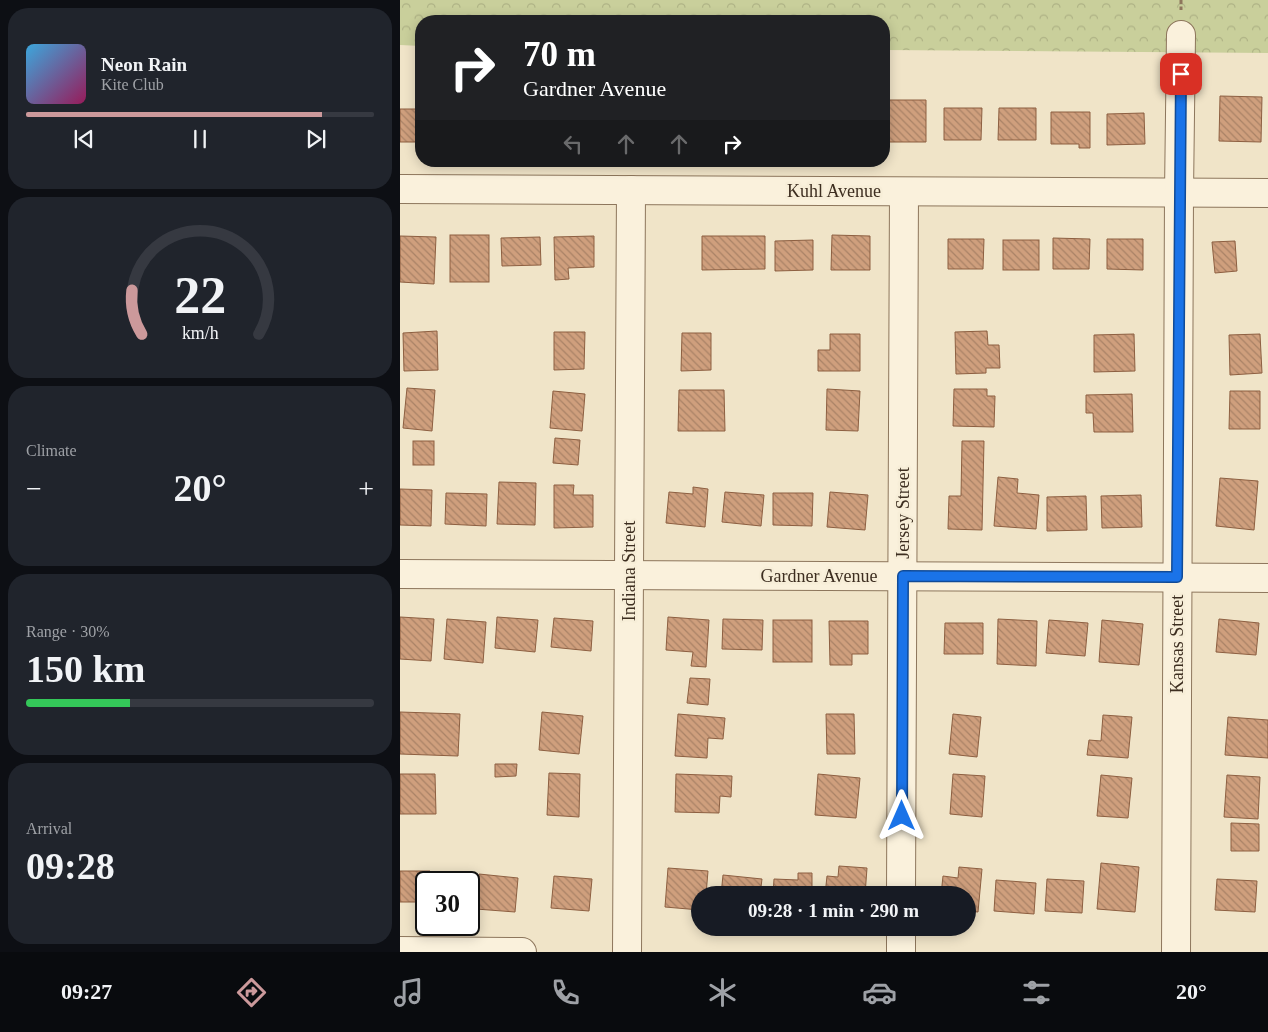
<!DOCTYPE html>
<html lang="en">
<head>
<meta charset="utf-8">
<style>
	:root { --surface:#171b24; --page:#20242c; --text:#f1f3f6; --muted:#9ea1a6; --line:#363941; --accent:#cc999b }
	body { margin:0; font-family:"Times New Roman",serif; background:var(--page); color:var(--text); height:100vh; display:flex; flex-direction:column; font-size:19px; white-space:nowrap }
	* { box-sizing:border-box; margin:0 }
	p { font-size:16px; color:var(--muted) }
	.icon { flex:none; width:28px; height:28px; fill:none; stroke:currentColor; stroke-width:2; stroke-linecap:round; stroke-linejoin:round }
	.map { position:relative; flex:1; overflow:hidden }
	.panel { display:flex; flex-direction:column; gap:8px; padding:8px; background:#0d0f14; width:400px }
	.panel>* { flex:none }
	.guide { position:absolute; left:15px; top:15px; width:475px; height:152px; border-radius:20px; box-shadow:0 2px 12px #0003; background:#202124; color:#fff; overflow:hidden }
	.speed { position:absolute; left:15px; top:871px; display:flex; gap:10px; font-size:25px; font-weight:700; text-align:center }
	.speed>* { display:grid; place-content:center; width:65px; height:65px; border-radius:50%; background:var(--surface); box-shadow:0 2px 12px #0003; line-height:1 }
	.speed .limit { border:2px solid #111; border-radius:8px; background:#fff; color:#111 }
	.pin { position:absolute; display:grid; place-items:center; width:42px; height:42px; color:#fff; margin:-21px; border-radius:10px; box-shadow:0 2px 8px #0006 }
	.me { position:absolute; width:55px; margin:-28px; rotate:0deg; stroke-linejoin:round; filter:drop-shadow(0 0 4px #0008) }
	.turn { display:flex; align-items:center; gap:18px; height:105px; padding:0 25px; font-size:22px }
	.turn .icon { width:65px; height:65px; stroke-width:2.5 }
	.turn b { display:block; font-size:35px; line-height:42px }
	.lanes { display:flex; align-items:center; height:48px; padding:0 25px; background:#0003; justify-content:center; gap:25px; direction:ltr }
	.lanes .off { opacity:.35 }
	.big { font-size:38px; font-weight:600; line-height:1.1 }
	.panel .tile { flex:1; display:flex; flex-direction:column; justify-content:center; gap:8px; min-width:0; padding:0 18px; border-radius:20px; background:var(--page) }
	.panel .dial { align-items:center; gap:0 }
	.dial svg { height:130px; overflow:visible; fill:none; stroke:var(--line); stroke-width:7; stroke-linecap:round; text-anchor:middle }
	.dial text { fill:var(--text); stroke:none }
	.song { display:flex; align-items:center; gap:15px }
	.cover { width:60px; height:60px; border-radius:8px; background:linear-gradient(135deg,hsl(200 70% 55%),hsl(330 70% 35%)) }
	.played { height:5px; border-radius:2px; background:linear-gradient(90deg,var(--accent) 85%,var(--line) 85%) }
	.keys { display:flex; justify-content:space-around; direction:ltr }
	.heat { display:flex; justify-content:space-between; align-items:center; font-size:28px; direction:ltr }
	.charge { height:8px; border-radius:4px; background:linear-gradient(90deg,#34c759 30%,var(--line) 0) }
	.trip { position:absolute; left:291px; top:886px; width:285px; height:50px; border-radius:25px; background:var(--surface); box-shadow:0 2px 12px #0003; font-weight:600; line-height:50px; text-align:center }
	.tabs { display:flex; height:80px; justify-content:space-around; align-items:center; background:#090b0e; color:var(--muted) }
	.tabs .icon { width:35px; height:35px }
	.tabs .current { color:var(--accent) }
	.tabs b { font-size:22px; color:var(--text) }
	main { display:flex; flex:1; min-height:0 }
	.map>svg:first-child { display:block }
	.park { fill:url(#park-crowns) }
	.building { fill:url(#building-back-hatch); stroke:#8d5f41 }
	.lines { fill:none; stroke-linecap:round; stroke-linejoin:round }
	.minor-casing { stroke:#8d765c; stroke-width:30 }
	.path { stroke:#8d765c; stroke-width:3; stroke-dasharray:4 2.5; stroke-linecap:butt }
	.minor { stroke:#faf1dc; stroke-width:28 }
	.route-casing { stroke:#114b97; stroke-width:12 }
	.route { stroke:#1a73e8; stroke-width:9 }
	.labels { text-anchor:middle; stroke-width:5; stroke-linejoin:round; paint-order:stroke }
	.street-label { font-size:18px; fill:#3d2e20; stroke:#f7eed8 }
</style>
</head>
<body>
<main>
<section class="panel">
<div class="tile">
<div class="song"><i class="cover"></i><div><b>Neon Rain</b><p>Kite Club</p></div></div>
<div class="played"></div>
<div class="keys"><svg class="icon" aria-label="previous" viewBox="0 0 24 24"><path d="M18 5L8 12l10 7zM5 5v14"/></svg><svg class="icon" aria-label="pause" viewBox="0 0 24 24"><path d="M8 5v14M16 5v14"/></svg><svg class="icon" aria-label="next" viewBox="0 0 24 24"><path d="M6 5l10 7-10 7zM19 5v14"/></svg></div>
</div>
<div class="tile dial"><svg viewBox="0 0 100 80">
<path d="M14 69A42 42 0 1 1 86 69"/>
<path d="M14 69A42 42 0 0 1 8 42" stroke="#cc999b"/>
<text x="50" y="56" font-size="32" font-weight="700">22</text>
<text x="50" y="72" font-size="11">km/h</text>
</svg></div>
<div class="tile"><p>Climate</p>
<div class="heat"><a>−</a><b class="big">20°</b><a>+</a></div>
</div>
<div class="tile"><p>Range · 30%</p><b class="big">150 km</b><div class="charge"></div></div>
<div class="tile"><p>Arrival</p><b class="big">09:28</b></div>
</section>
<div class="map">
<svg width="868" height="952" viewBox="0 0 868 952">
	<defs>
		<pattern id="park-crowns" width="20" height="18" patternUnits="userSpaceOnUse" patternTransform="scale(1.25)"><rect width="20" height="18" fill="#c9cf9b"/><path d="M2 6a3 3 0 1 1 6 0M12 15a3 3 0 1 1 6 0" fill="none" stroke="#aeb285"/></pattern>
		<pattern id="building-back-hatch" width="6" height="6" patternUnits="userSpaceOnUse" patternTransform="scale(1.25)"><rect width="6" height="6" fill="#cf9f7d"/><path d="M-1 5l2 2M0 0l6 6M5-1l2 2" fill="none" stroke="#a98266"/></pattern>
	</defs>
	<rect width="100%" height="100%" fill="#f0e4c8"/>
	<polygon class="park" points="0,0 868,0 868,53 484,50 484,21 21,21 21,46 0,45"/>
	<g class="building">
		<polygon points="820,96 862,97 861,142 819,141"/>
		<polygon points="485,100 526,100 526,142 488,142"/>
		<polygon points="544,108 582,108 581,140 544,140"/>
		<polygon points="599,108 636,108 636,140 598,140"/>
		<rect x="0" y="109" width="21" height="33"/>
		<polygon points="651,112 690,112 690,148 679,148 679,144 651,144"/>
		<polygon points="744,113 745,144 707,145 707,114"/>
		<rect x="50" y="235" width="39" height="47"/>
		<polygon points="432,235 470,236 470,270 431,270"/>
		<polygon points="0,236 36,237 34,284 0,282"/>
		<polygon points="194,236 194,267 168,268 169,279 155,280 154,237"/>
		<polygon points="302,236 365,236 365,269 302,270"/>
		<polygon points="140,237 141,265 102,266 101,238"/>
		<polygon points="653,238 690,239 689,269 653,269"/>
		<polygon points="548,239 584,239 583,269 548,269"/>
		<polygon points="707,239 743,239 743,270 707,269"/>
		<polygon points="413,240 413,270 375,271 375,241"/>
		<rect x="603" y="240" width="36" height="30"/>
		<polygon points="835,241 837,271 815,273 812,242"/>
		<polygon points="37,331 38,370 4,371 3,333"/>
		<polygon points="587,331 588,345 599,345 600,368 586,368 586,373 556,374 555,332"/>
		<polygon points="154,332 185,332 184,369 154,370"/>
		<polygon points="282,333 311,333 311,370 281,371"/>
		<polygon points="430,334 460,334 460,371 418,371 418,350 430,350"/>
		<polygon points="734,334 735,371 694,372 694,335"/>
		<polygon points="860,334 862,373 830,375 829,335"/>
		<polygon points="7,388 35,390 32,431 3,428"/>
		<polygon points="427,389 460,391 458,431 426,430"/>
		<polygon points="554,389 587,389 587,396 595,396 594,427 553,426"/>
		<polygon points="279,390 324,390 325,431 278,431"/>
		<polygon points="153,391 185,394 182,431 150,428"/>
		<polygon points="830,391 860,391 860,429 829,429"/>
		<polygon points="732,394 733,432 694,432 693,413 686,413 686,395"/>
		<polygon points="155,438 180,440 178,465 153,463"/>
		<rect x="13" y="441" width="21" height="24"/>
		<polygon points="562,441 584,441 582,530 548,529 549,496 561,496"/>
		<polygon points="598,477 618,479 617,493 639,495 636,529 594,526"/>
		<polygon points="820,478 858,481 854,530 816,526"/>
		<polygon points="99,482 136,483 135,525 97,524"/>
		<polygon points="154,485 174,485 173,495 193,495 193,527 154,528"/>
		<polygon points="293,487 308,489 305,527 266,523 269,492 293,494"/>
		<polygon points="0,489 32,490 31,526 0,525"/>
		<polygon points="325,492 364,495 361,526 322,522"/>
		<polygon points="430,492 468,495 465,530 427,527"/>
		<polygon points="46,493 87,494 86,526 45,524"/>
		<polygon points="373,493 413,493 412,526 373,525"/>
		<polygon points="741,495 742,527 702,528 701,496"/>
		<polygon points="686,496 687,530 647,531 647,497"/>
		<polygon points="0,617 34,619 31,661 0,659"/>
		<polygon points="97,617 138,620 135,652 95,648"/>
		<polygon points="268,617 309,620 306,667 291,666 293,652 266,650"/>
		<polygon points="154,618 193,621 191,651 151,647"/>
		<polygon points="47,619 86,622 83,663 44,659"/>
		<polygon points="323,619 363,620 362,650 322,649"/>
		<polygon points="598,619 637,621 636,666 597,664"/>
		<polygon points="819,619 859,623 856,655 816,652"/>
		<rect x="373" y="620" width="39" height="42"/>
		<polygon points="649,620 688,623 685,656 646,653"/>
		<polygon points="702,620 743,624 739,665 699,662"/>
		<polygon points="429,621 468,621 468,654 452,654 452,665 430,665"/>
		<polygon points="545,623 583,623 583,654 544,654"/>
		<polygon points="290,678 310,679 308,705 287,703"/>
		<polygon points="0,712 60,714 58,756 0,754"/>
		<polygon points="142,712 183,716 179,754 139,750"/>
		<polygon points="278,714 325,718 323,739 308,738 307,758 275,756"/>
		<polygon points="426,714 454,714 455,754 427,754"/>
		<polygon points="553,714 581,717 577,757 549,754"/>
		<polygon points="703,715 732,717 728,758 687,755 689,740 701,741"/>
		<polygon points="828,717 868,720 868,758 825,755"/>
		<polygon points="95,764 117,764 116,776 95,777"/>
		<polygon points="149,773 180,774 179,817 147,815"/>
		<polygon points="0,774 35,774 36,814 0,814"/>
		<polygon points="276,774 332,776 331,797 320,796 319,813 275,812"/>
		<polygon points="418,774 460,778 456,818 415,815"/>
		<polygon points="553,774 585,776 582,817 550,814"/>
		<polygon points="701,775 732,778 728,818 697,816"/>
		<polygon points="827,775 860,777 858,819 824,817"/>
		<polygon points="831,823 859,824 859,851 831,851"/>
		<polygon points="701,863 739,867 735,912 697,909"/>
		<polygon points="439,866 467,868 465,895 425,895 427,876 438,877"/>
		<polygon points="559,867 582,869 578,912 568,911 568,895 541,895 543,876 558,878"/>
		<polygon points="268,868 308,871 306,895 300,895 300,910 265,907"/>
		<polygon points="0,871 30,871 30,882 26,882 26,902 0,902"/>
		<polygon points="398,873 412,873 412,895 373,895 374,879 398,880"/>
		<polygon points="79,874 118,878 115,912 76,909"/>
		<polygon points="323,875 362,879 360,895 321,895"/>
		<polygon points="154,876 192,879 189,911 151,908"/>
		<polygon points="647,879 684,881 682,913 645,911"/>
		<polygon points="817,879 857,881 855,912 815,910"/>
		<polygon points="596,880 636,883 634,914 594,911"/>
	</g>
	<g class="lines">
		<defs>
			<g id="minor">
				<polyline points="0,189 868,193"/>
				<polyline points="0,574 868,578"/>
				<polyline points="501,895 504,192"/>
				<polyline points="0,951 122,952"/>
				<polyline points="227,952 231,190"/>
				<polyline points="501,952 501,928"/>
				<polyline points="776,952 779,193 781,35"/>
			</g>
		</defs>
		<use href="#minor" class="minor-casing"/>
		<polyline class="path" points="781,0 781,10"/>
		<use href="#minor" class="minor"/>
	</g>
	<g class="lines">
		<defs>
			<polyline id="route" points="502,816 503,576 777,577 781,74"/>
		</defs>
		<use href="#route" class="route-casing"/>
		<use href="#route" class="route"/>
	</g>
	<g class="labels">
		<g class="street-label">
			<text x="434" y="197">Kuhl Avenue</text>
			<text transform="translate(503 513) rotate(-90)" y="6">Jersey Street</text>
			<text transform="translate(229 571) rotate(-90)" y="6">Indiana Street</text>
			<text x="419" y="582">Gardner Avenue</text>
			<text transform="translate(777 644) rotate(-90)" y="6">Kansas Street</text>
		</g>
	</g>
</svg>
<div class="speed"><div class="limit">30</div></div>
<div class="pin" style="left:781px;top:74px;background:#d93025"><svg class="icon" aria-label="arrive" viewBox="0 0 24 24"><path d="M6 21V4h12l-3 4 3 4H6"/></svg></div>
<svg class="me" style="left:502px;top:816px" viewBox="-20 -20 40 40"><path d="M0-17L14 15 0 8-14 15z" fill="#1a73e8" stroke="#fff" stroke-width="4"/></svg>
<div class="trip">09:28 · 1 min · 290 m</div>
<div class="guide">
<div class="turn"><svg class="icon" aria-label="right" viewBox="0 0 24 24"><path d="M7 20v-9h11M14 6l5 5-5 5"/></svg><div><b>70 m</b>Gardner Avenue</div></div>
<div class="lanes"><svg class="icon off" aria-label="left" viewBox="0 0 24 24"><path d="M17 20v-9H6M10 6l-5 5 5 5"/></svg><svg class="icon off" aria-label="ahead" viewBox="0 0 24 24"><path d="M12 20V5M6 11l6-6 6 6"/></svg><svg class="icon off" aria-label="ahead" viewBox="0 0 24 24"><path d="M12 20V5M6 11l6-6 6 6"/></svg><svg class="icon" aria-label="right" viewBox="0 0 24 24"><path d="M7 20v-9h11M14 6l5 5-5 5"/></svg></div>
</div>
</div>
</main>
<nav class="tabs">
<b>09:27</b>
<svg class="icon current" aria-label="directions" viewBox="0 0 24 24"><path d="M12 3l9 9-9 9-9-9zM9 14v-3h6M13 9l2 2-2 2"/></svg>
<svg class="icon" aria-label="music" viewBox="0 0 24 24"><path d="M9 18V5l10-2v13"/><circle cx="6" cy="18" r="3"/><circle cx="16" cy="16" r="3"/></svg>
<svg class="icon" aria-label="phone" viewBox="0 0 24 24"><path d="M5 4h4l2 5-3 2q2 4 5 5l2-3 5 2v4C11 20 4 13 5 4z"/></svg>
<svg class="icon" aria-label="climate" viewBox="0 0 24 24"><path d="M12 3v18M4 7l16 10M4 17L20 7"/></svg>
<svg class="icon" aria-label="car" viewBox="0 0 24 24"><path d="M5 17H2v-5l4-1 3-4h7l3 4 3 1v5h-3M9 17h6M6 11h13"/><circle cx="7" cy="17" r="2"/><circle cx="17" cy="17" r="2"/></svg>
<svg class="icon" aria-label="filters" viewBox="0 0 24 24"><path d="M4 7h16M4 17h16"/><circle cx="9" cy="7" r="2"/><circle cx="15" cy="17" r="2"/></svg>
<b>20°</b>
</nav>
</body>
</html>
